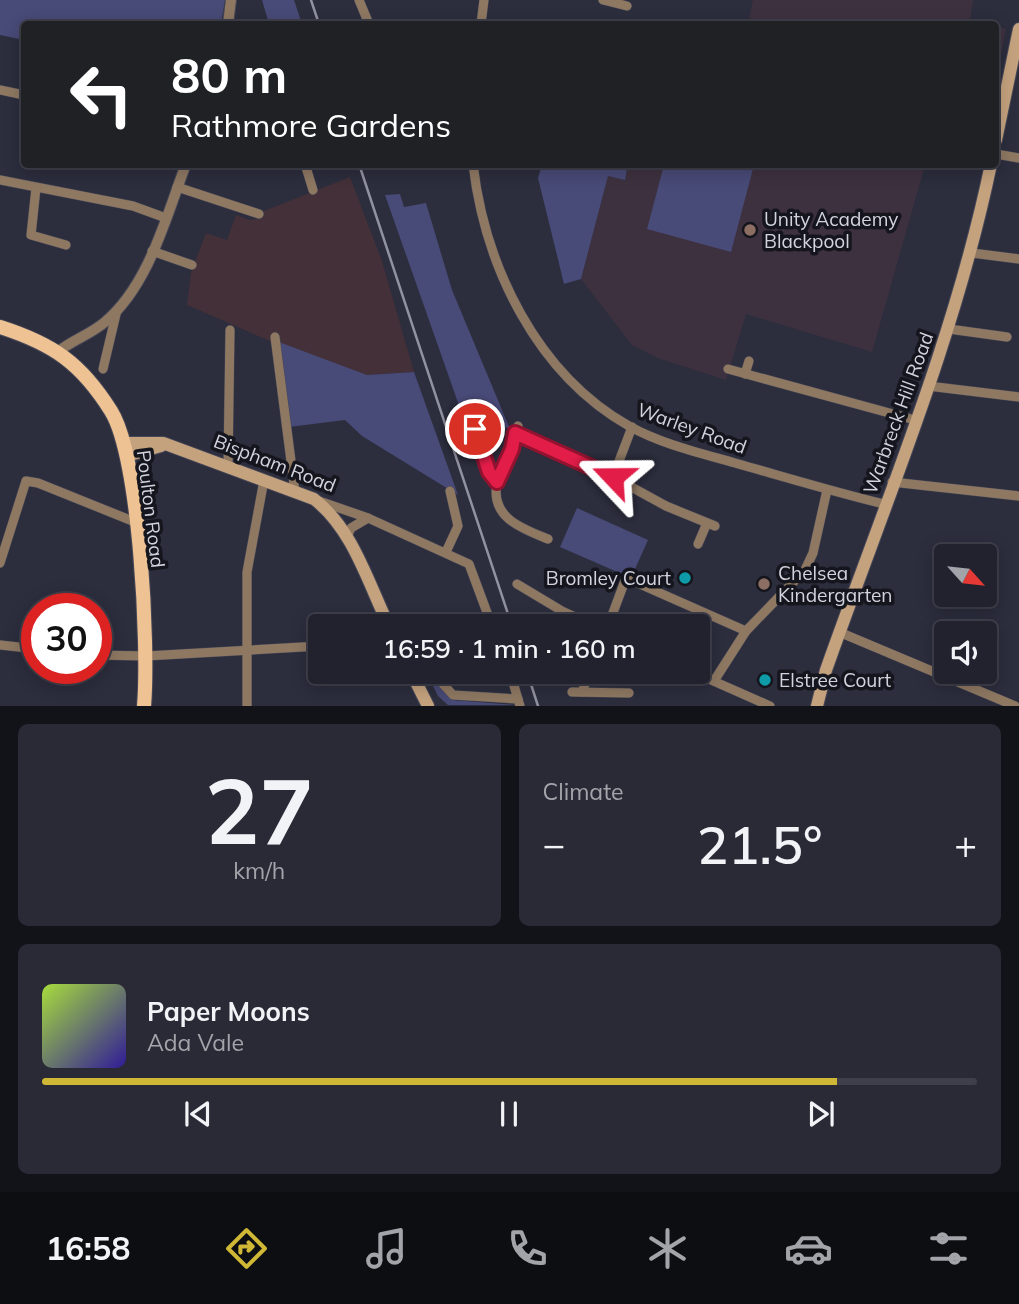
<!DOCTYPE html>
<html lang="en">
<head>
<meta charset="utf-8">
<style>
	:root { --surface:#21222e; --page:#292a36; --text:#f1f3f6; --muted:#a2a4aa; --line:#3e3f4a; --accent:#d0b736 }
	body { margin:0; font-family:Mulish,sans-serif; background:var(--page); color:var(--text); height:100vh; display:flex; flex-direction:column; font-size:26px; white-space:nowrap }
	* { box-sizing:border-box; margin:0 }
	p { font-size:23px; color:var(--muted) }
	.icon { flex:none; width:38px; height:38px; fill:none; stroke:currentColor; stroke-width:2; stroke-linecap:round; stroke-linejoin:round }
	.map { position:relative; height:706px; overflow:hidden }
	.drawer { display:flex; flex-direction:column; gap:18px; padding:18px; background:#121319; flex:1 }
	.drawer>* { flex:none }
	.top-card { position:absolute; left:21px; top:21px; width:978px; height:147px; border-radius:7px; box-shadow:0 4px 18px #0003,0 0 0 2px var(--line); background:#202124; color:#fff; overflow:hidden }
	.needle { width:46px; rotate:117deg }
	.controls { position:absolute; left:934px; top:544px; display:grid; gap:14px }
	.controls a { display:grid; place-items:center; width:63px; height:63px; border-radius:7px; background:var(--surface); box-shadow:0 4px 18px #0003,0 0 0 2px var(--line); font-size:35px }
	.speed { position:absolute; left:21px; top:593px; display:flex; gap:14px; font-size:35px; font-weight:700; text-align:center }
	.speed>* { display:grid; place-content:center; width:91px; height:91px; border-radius:50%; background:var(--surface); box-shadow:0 4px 18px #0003,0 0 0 2px var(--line); line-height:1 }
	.speed .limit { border:10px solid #d22; background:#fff; color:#111 }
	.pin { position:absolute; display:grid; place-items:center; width:60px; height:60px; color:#fff; margin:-30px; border:4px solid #fff; border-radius:50%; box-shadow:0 2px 7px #0007 }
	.me { position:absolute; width:77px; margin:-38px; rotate:293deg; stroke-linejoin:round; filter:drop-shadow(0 0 5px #0008) }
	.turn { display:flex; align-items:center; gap:24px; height:147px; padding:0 35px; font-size:32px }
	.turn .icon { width:91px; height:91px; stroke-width:2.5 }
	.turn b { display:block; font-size:49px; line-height:60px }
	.big { font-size:52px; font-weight:600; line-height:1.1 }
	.drawer .card { flex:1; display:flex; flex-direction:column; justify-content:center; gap:10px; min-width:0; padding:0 24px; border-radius:10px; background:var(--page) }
	.drawer .dial { align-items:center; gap:0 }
	.dial b { font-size:91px; line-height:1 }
	.song { display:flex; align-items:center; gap:21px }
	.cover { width:84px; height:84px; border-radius:10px; background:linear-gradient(135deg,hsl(80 70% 55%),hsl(250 70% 35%)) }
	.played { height:7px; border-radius:4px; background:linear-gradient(90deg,var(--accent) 85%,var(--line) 85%) }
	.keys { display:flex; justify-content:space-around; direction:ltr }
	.heat { display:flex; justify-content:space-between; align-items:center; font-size:38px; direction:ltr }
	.drawer .tiles { flex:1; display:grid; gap:18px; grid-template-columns:1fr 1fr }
	.card:last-child { grid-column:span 2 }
	.trip { position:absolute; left:308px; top:614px; width:402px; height:70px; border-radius:7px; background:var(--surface); box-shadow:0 4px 18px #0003,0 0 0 2px var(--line); font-weight:600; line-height:70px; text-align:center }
	.tabs { display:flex; height:112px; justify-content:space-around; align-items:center; background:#0d0e12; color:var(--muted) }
	.tabs .icon { width:49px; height:49px }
	.tabs .selected { color:var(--accent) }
	.tabs b { font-size:32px; color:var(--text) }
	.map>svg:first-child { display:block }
	.industrial { fill:#433038 }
	.education { fill:#3e313f }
	.green { fill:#484a77 }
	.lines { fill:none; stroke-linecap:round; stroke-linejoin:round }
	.minor-casing { stroke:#474857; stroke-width:10 }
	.tertiary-casing { stroke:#474857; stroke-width:12 }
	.secondary-casing { stroke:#474857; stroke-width:14 }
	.primary-casing { stroke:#474857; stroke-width:16 }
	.minor { stroke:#8e7862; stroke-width:9 }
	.tertiary { stroke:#8e7862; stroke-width:10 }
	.secondary { stroke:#c4a27e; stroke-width:12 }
	.primary { stroke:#eec293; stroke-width:14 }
	.rail { stroke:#91929f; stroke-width:2.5 }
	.route-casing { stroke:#92132f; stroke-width:18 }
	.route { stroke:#e11d48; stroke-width:12 }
	.education-dot { fill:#8d6e63; stroke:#15161d; stroke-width:2.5 }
	.culture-dot { fill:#0f9aa8; stroke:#15161d; stroke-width:2.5 }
	.labels { text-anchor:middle; stroke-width:7; stroke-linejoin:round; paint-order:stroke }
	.poi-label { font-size:19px; fill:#d2d3de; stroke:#15161d; text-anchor:start }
	.street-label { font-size:19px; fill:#d2d3de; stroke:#15161d }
</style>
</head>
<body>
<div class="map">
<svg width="1019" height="706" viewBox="0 0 1019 706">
	<rect width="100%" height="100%" fill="#2c2d3d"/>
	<polygon class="industrial" points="350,177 382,261 414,372 367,375 272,342 187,305 191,273 206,233 227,240 236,215 250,220 261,218 264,211"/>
	<g class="education">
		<polygon points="753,0 973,0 970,21 986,24 748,24"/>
		<polygon points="996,26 1006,29 996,79"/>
		<polygon points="628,165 925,165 872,352 746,314 726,380 658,358 632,345 581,279 608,176 625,180"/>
	</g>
	<g class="green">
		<polygon points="0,0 225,0 221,24 24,24 24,40 0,35"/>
		<polygon points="262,0 294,0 302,24 269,24"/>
		<polygon points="609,165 627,169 625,180 608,176 581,279 564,284 538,178 542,165"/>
		<polygon points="664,165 754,165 731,252 647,229"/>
		<polygon points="400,194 404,207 426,203 452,290 510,429 462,414 385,195"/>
		<polygon points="279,342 367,375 414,372 458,495 362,436 345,420 289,427"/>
		<polygon points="577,508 648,540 631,578 560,547"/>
		<polygon points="426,672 453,700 516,705 448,705 438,696"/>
	</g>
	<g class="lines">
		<defs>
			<g id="minor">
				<polyline points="359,0 369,24"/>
				<polyline points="603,0 627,6"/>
				<polyline points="481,24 484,0"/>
				<polyline points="0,90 24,95"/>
				<polyline points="996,154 1019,158"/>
				<polyline points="305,164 313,190"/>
				<path d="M473 164C485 267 537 374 629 426 661 444 700 453 735 463 785 477 834 492 884 504"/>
				<polyline points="0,180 133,206 166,218"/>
				<polyline points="177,187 259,214"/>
				<polyline points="36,188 31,235 66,245"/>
				<polyline points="152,251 192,265"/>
				<polyline points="972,253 1019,259"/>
				<polyline points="949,329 1007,337"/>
				<polyline points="275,337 295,492"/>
				<polyline points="103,369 117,310"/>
				<polyline points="728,369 915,420"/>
				<polyline points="745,374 749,361"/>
				<polyline points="928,386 1019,397"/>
				<path d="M518 426C514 435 514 444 511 453 507 463 499 473 497 483 490 518 523 529 548 539"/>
				<polyline points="475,429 489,472 497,482"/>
				<polyline points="515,434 613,477 666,506 715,526"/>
				<polyline points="228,466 230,330"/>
				<polyline points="613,477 632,427"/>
				<polyline points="892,482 1019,496"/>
				<polyline points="319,501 368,518 469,564 492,626"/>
				<polyline points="347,537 351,528 368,518"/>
				<polyline points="698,544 707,523"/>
				<polyline points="446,552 458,526 450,491"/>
				<polyline points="0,563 26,481 38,483 135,522"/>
				<polyline points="517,584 562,611 595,626"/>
				<polyline points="608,626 626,578 746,631"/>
				<polyline points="839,632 1015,706"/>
				<polyline points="0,645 37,649"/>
				<polyline points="96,655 146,656 320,646"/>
				<polyline points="432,672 453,695 518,699"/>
				<polyline points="510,672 520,706"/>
				<polyline points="693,672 770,706"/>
				<polyline points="714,681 746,631 805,570 813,553 827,490"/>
				<polyline points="572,692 629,693"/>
				<polyline points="582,692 590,672"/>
				<polyline points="247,706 247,572 264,480"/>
			</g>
			<g id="tertiary">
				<polyline points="228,24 231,0"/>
				<path d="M59 351C73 340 91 334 105 322 149 285 166 217 186 164"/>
			</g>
			<g id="secondary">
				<polyline points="996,140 1019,29"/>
				<path d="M123 443H163L314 499C353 529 368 583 389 626"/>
				<polyline points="126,456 161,446"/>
				<polyline points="411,672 428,706"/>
				<path d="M817 706 826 670C885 503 955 338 991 164"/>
			</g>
			<path id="primary" d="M0 327C53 344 81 363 111 411 140 457 149 648 144 706"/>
		</defs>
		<use href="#minor" class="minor-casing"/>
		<use href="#tertiary" class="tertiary-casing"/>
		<use href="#secondary" class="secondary-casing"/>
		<use href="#primary" class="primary-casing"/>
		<use href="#minor" class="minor"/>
		<use href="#tertiary" class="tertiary"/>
		<use href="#secondary" class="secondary"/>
		<use href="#primary" class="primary"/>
		<g class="rail">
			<polyline points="311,0 319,24"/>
			<polyline points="359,164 512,626"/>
			<polyline points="527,672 538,706"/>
		</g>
	</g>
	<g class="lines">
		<defs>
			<polyline id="route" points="475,429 489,472 497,482 512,449 515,433 613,477"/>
		</defs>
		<use href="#route" class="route-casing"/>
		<use href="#route" class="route"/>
	</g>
	<g class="education-dot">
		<circle cx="750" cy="230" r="7"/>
		<circle cx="764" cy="584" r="7"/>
	</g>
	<g class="culture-dot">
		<circle cx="685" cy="578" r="7"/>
		<circle cx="765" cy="680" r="7"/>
	</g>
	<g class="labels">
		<g class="poi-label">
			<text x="764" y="226">Unity Academy<tspan x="764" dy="22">Blackpool</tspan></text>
			<text x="778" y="580">Chelsea<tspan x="778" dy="22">Kindergarten</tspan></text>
			<text x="671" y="585" text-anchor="end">Bromley Court</text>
			<text x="779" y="687">Elstree Court</text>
		</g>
		<g class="street-label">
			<text transform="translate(898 413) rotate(-70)" y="7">Warbreck Hill Road</text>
			<text transform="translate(692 428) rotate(20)" y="7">Warley Road</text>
			<text transform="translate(275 463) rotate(21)" y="7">Bispham Road</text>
			<text transform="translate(151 509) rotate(83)" y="7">Poulton Road</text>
		</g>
	</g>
</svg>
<div class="controls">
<a><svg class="needle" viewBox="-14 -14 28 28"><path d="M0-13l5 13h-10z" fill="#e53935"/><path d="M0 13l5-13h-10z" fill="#a2a4aa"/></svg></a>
<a><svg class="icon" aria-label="sound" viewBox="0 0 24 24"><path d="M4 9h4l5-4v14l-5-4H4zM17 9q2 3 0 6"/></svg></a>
</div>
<div class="speed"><div class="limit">30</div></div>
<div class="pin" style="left:475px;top:429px;background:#d93025"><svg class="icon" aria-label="arrive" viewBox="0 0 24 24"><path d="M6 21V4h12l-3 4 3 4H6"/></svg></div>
<svg class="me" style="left:613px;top:477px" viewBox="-20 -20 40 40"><path d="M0-17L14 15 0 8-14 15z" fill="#e11d48" stroke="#fff" stroke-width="4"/></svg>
<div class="trip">16:59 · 1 min · 160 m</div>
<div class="top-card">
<div class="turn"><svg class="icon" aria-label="left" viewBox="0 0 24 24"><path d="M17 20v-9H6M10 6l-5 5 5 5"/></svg><div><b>80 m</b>Rathmore Gardens</div></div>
</div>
</div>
<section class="drawer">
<div class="tiles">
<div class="card dial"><b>27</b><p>km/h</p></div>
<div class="card"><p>Climate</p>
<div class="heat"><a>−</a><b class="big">21.5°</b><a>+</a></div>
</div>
<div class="card">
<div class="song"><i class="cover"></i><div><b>Paper Moons</b><p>Ada Vale</p></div></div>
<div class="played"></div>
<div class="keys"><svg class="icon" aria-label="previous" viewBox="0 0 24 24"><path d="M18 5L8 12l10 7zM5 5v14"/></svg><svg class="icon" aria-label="pause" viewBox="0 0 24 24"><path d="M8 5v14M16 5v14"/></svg><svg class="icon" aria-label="next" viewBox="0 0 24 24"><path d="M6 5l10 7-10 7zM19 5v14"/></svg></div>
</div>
</div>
</section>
<nav class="tabs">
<b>16:58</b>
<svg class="icon selected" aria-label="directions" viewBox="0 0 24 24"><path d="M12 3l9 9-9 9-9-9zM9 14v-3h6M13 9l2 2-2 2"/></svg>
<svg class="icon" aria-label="music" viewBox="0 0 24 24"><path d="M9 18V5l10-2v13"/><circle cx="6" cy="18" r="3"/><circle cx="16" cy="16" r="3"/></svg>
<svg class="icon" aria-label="phone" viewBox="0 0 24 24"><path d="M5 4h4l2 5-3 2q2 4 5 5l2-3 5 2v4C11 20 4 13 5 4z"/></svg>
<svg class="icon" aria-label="climate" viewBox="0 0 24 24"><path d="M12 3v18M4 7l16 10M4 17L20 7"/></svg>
<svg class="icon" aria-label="car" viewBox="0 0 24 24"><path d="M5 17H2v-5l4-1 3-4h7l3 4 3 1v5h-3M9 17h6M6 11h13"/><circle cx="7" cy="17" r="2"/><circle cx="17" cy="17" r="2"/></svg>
<svg class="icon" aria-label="filters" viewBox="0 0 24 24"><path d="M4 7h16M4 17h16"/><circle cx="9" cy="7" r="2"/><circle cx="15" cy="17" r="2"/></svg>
</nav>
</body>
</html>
